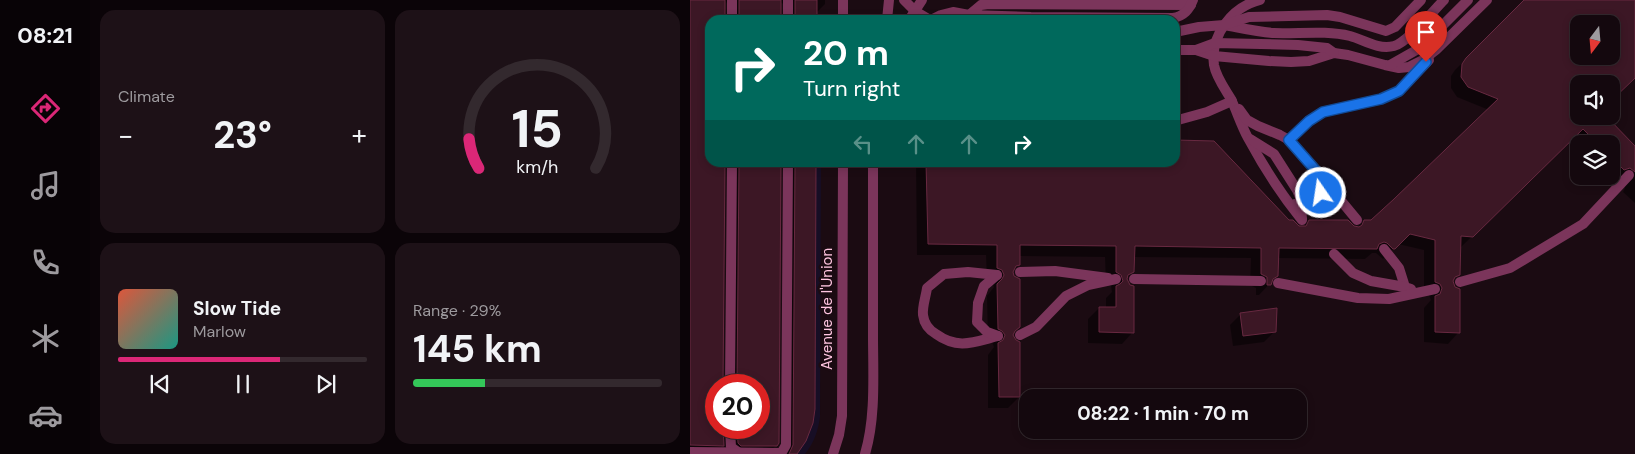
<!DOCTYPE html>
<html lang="en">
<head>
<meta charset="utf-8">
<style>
	:root { --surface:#14080e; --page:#1d1117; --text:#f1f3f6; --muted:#9d9a9e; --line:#33292e; --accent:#db2777 }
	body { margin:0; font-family:"DM Sans",sans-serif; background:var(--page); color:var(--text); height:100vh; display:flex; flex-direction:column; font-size:19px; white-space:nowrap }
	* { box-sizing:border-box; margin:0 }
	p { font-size:16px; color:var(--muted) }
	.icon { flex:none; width:28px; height:28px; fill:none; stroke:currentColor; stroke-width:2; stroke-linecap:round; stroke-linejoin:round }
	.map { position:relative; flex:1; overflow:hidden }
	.details { display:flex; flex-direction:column; gap:10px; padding:10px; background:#0b0408; width:600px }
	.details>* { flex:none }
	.hud { position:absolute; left:15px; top:15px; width:475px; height:152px; border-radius:15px; box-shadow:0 2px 8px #0003,0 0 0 1px var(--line); background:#00695c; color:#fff; overflow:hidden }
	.needle { width:32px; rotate:196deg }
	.controls { position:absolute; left:880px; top:15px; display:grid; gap:10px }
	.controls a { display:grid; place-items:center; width:50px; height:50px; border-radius:10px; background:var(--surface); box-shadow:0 2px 8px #0003,0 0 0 1px var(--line); font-size:25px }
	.speed { position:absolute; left:15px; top:374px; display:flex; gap:10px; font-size:25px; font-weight:700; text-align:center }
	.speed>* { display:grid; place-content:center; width:65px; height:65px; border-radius:50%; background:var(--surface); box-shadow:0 2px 8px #0003,0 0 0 1px var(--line); line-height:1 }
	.speed .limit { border:8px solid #d22; background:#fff; color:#111 }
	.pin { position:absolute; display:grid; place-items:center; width:42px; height:42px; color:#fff; margin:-51px -21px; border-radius:50% 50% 50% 0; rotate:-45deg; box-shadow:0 0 5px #0007 }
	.pin .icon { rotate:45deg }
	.me { position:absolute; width:55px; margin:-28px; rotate:347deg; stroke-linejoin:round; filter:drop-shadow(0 0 4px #0008) }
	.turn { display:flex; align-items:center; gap:18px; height:105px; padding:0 15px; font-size:22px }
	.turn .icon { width:65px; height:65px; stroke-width:2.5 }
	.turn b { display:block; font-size:35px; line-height:42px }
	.lanes { display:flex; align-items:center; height:48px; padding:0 15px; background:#0003; justify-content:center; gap:25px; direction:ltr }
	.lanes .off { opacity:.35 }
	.big { font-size:38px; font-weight:700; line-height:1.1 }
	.details .tile { flex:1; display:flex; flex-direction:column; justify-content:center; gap:8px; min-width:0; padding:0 18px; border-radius:15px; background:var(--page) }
	.details .dial { align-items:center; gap:0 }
	.dial svg { height:130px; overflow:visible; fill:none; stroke:var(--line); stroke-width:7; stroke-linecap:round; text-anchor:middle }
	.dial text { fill:var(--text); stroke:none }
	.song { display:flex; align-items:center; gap:15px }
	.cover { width:60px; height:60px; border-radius:8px; background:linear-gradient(135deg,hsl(10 70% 55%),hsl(170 70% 35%)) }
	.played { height:5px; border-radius:2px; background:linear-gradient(90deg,var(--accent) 65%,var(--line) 65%) }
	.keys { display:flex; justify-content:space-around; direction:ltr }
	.heat { display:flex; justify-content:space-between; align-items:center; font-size:28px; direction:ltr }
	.charge { height:8px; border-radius:4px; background:linear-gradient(90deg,#34c759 29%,var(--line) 0) }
	.details .tiles { flex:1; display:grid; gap:10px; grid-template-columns:repeat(2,1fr) }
	.trip { position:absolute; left:329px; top:389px; width:288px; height:50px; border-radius:15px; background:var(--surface); box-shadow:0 2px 8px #0003,0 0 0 1px var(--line); font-weight:700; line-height:50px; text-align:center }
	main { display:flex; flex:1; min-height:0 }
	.tab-bar { display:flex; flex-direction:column; width:90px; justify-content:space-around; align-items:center; background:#080306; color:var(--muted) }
	.tab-bar .icon { width:35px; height:35px }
	.tab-bar .selected { color:var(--accent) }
	.tab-bar b { font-size:22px; color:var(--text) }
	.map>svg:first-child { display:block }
	.green { fill:#170e25 }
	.shadow { fill:#0007; fill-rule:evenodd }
	.building { fill:#3c1725; stroke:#682941; fill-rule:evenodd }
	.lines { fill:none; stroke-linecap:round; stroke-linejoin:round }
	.service { stroke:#7b355b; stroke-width:10 }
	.tertiary { stroke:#7b355b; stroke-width:10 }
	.route-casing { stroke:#114b97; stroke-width:12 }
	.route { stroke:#1a73e8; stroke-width:9 }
	.labels { text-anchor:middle; stroke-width:5; stroke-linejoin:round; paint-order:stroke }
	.street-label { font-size:15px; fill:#ffc5e0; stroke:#1b0b12 }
</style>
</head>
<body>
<main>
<nav class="tab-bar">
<b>08:21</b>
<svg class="icon selected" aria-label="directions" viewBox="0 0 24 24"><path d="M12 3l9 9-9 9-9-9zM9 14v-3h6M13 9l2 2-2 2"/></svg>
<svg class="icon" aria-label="music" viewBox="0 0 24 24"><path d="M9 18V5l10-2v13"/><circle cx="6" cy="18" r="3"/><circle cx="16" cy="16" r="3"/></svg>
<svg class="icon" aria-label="phone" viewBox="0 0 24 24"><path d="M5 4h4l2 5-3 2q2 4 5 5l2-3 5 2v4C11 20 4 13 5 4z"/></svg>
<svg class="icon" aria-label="climate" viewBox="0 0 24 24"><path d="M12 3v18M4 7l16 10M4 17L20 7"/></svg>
<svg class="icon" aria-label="car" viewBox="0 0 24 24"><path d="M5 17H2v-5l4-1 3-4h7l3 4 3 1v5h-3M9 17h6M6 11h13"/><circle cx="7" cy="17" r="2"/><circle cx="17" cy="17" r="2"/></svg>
</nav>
<section class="details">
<div class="tiles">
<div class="tile"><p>Climate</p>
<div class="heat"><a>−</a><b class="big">23°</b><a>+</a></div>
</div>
<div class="tile dial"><svg viewBox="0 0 100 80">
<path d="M14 69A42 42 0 1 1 86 69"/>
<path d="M14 69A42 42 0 0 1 8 51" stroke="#db2777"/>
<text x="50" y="56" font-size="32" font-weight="700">15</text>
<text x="50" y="72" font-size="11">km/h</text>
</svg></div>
<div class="tile">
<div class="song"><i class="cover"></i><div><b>Slow Tide</b><p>Marlow</p></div></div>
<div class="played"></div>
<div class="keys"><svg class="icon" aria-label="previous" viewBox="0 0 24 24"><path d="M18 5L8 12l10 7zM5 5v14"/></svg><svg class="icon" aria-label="pause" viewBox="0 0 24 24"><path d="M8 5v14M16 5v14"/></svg><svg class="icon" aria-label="next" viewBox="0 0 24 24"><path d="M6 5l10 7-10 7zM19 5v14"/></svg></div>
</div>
<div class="tile"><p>Range · 29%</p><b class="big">145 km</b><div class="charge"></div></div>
</div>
</section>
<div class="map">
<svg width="945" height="454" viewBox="0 0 945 454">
	<rect width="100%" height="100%" fill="#1b0b12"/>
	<path class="green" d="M126 163H131L130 417C128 431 124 443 115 454H107C117 439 122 426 125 409Z"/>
	<g class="shadow">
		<path d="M0 0H135V4L126 13 125 20H96L95 5 90 2 91 20H40V9L35 0 34 20H20V162H125L105 454H94L95 167 90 164 86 445 78 454H41L37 433 33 431V445L24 454H0ZM34 164 39 167V385H69V428H26V385H33Z"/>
		<path d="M836 0H945V76L921 84H889V116L945 148V203L933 192 935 188 933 181 929 179 923 181 918 176H921V144H889V146L882 139 771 247 769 274 762 281 768 333 758 344 734 342V308L741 300 739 295 734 293V250L708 244 693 259 686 253H682L675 259 588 258 587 276 569 295H566V288L560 285 561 258 443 257V272L436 279 442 333 432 344 398 343V319L409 308H416V298L422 292 421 286 416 283 415 257 329 256V265L322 272V333L329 397 318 408H298V355L304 347 302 342 298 340 297 296 304 287 301 281 297 279 296 255H227L226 162H485V142L608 227H613L619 221 668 227 674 221H681L799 110 767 97 761 88V76L765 70ZM889 24H921V56H889Z"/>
		<polygon points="551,314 585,331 574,342 543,346 540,325"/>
	</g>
	<g class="building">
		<polygon points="0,0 35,0 35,20 20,20 20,162 35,162 33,385 26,385 26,428 33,428 34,446 0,445"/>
		<rect x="49" y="0" width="42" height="20"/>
		<rect x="105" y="0" width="22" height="20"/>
		<path d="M834 0H945V78L921 101V84H889V116H916L945 146V172L940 168 934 170 921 157V144H908L893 129 783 237 771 236 770 275 765 277 763 281 765 287 770 289V333L745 332V296L750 294 752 288 750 284 745 282V240L720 234 705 249H703L697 243 694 242 689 244 687 249 589 248 588 276 583 279 581 285H577V277L571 274V248L445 246 444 272 438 275 437 279 440 285 444 286V333L409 332V307H426V286L430 284 433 281 431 275 426 272V246L330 245V265L326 266 323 272 324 276 330 279V327L325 331 323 335 326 340 330 342V397H309L308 343 313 340 315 335 312 331 308 329 307 284 312 279 314 275 312 270 307 268V245L238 244 236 162H485V140L524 141 599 220H603L609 226H616L619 220H658L664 226 669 227 672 225 674 220H681L704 199 808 99 778 87 771 77 772 64 776 58ZM889 24H921V56H889Z"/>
		<polygon points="49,162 91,162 89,443 87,446 51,446 48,443 47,428 69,428 69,385 47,385"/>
		<polygon points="105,162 126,162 125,409 123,423 116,441 107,454 99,454 103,445"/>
		<polygon points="587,308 586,332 553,336 550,313"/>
	</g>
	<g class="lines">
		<g class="service">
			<polyline points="214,0 225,11 240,20"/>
			<path d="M570 0C542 7 520 35 524 65 526 77 535 89 541 99 547 112 551 125 558 138 573 166 591 194 612 220"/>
			<polyline points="279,15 291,5 299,4 501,5"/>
			<polyline points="42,20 42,0"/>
			<polyline points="98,20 98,0"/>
			<polyline points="219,20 232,0"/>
			<path d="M241 20 251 15 263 12 279 15 341 17 483 18C494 16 499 10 503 0"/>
			<path d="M535 25C551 28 567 32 584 33 608 34 636 30 660 36 674 40 688 50 704 46 717 43 743 11 754 0"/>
			<polyline points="485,32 509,27 534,25 559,17 637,15 650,17 696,31 705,27 731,0"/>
			<polyline points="485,50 506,50 524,56 579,61 601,62 619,61 644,53 658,55 695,65 709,68 719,67 733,60 747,49 797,0"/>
			<polyline points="506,50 525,43 608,45 637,48 644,53"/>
			<polyline points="700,65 730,48 778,0"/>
			<polyline points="549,109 557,120 568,126 590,135 599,140 628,173 667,220"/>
			<polyline points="488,120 517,112 542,101"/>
			<polyline points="560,139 584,154 607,190 610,197 612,219"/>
			<polyline points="599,140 619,121 633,112 691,99 709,91 739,60"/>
			<path d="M605 204C621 205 639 195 630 176"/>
			<polyline points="694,249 709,268 715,287 721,289"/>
			<polyline points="644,254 663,273 681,281 715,287"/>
			<polyline points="330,272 365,271 418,278"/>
			<path d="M307 275 278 272 254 274 237 288C236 296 232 307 233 315 234 323 239 330 246 334 268 350 284 342 308 336"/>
			<polyline points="307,275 294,286 288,303 287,322 297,332 308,336"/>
			<polyline points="444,279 571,281"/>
			<polyline points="770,282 820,268 893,224 939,175"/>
			<polyline points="588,283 668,298 699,299 745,289"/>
			<polyline points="330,335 346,327 376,296 398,285 426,279"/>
			<polyline points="40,385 42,162"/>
			<polyline points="40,428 41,447 48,452"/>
			<polyline points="0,452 88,453 92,452 96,445 98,162"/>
		</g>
		<g class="tertiary">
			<polyline points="153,20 153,0"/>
			<polyline points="197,20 199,0"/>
			<polyline points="143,454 149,435 152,416 153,162"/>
			<path d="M175 454C186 417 183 374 183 335 183 278 183 220 183 162"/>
		</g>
	</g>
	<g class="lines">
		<defs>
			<polyline id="route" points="631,193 632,180 628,173 599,140 619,121 633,112 691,99 709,91 736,62"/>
		</defs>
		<use href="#route" class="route-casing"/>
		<use href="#route" class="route"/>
	</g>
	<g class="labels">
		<g class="street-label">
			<text transform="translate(137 309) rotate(-90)" y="5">Avenue de l'Union</text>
		</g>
	</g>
</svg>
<div class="controls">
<a><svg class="needle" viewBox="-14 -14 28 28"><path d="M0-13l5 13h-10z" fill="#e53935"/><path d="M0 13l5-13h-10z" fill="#9d9a9e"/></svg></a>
<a><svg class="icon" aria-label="sound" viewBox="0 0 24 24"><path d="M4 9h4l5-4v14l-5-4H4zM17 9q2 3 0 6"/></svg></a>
<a><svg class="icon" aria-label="layers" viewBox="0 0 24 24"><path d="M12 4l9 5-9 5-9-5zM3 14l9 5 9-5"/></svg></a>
</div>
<div class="speed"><div class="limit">20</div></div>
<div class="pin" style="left:736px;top:62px;background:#d93025"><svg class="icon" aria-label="arrive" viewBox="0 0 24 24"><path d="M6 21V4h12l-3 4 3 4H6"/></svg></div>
<svg class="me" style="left:631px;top:193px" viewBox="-20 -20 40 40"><circle r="17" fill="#1a73e8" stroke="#fff" stroke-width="3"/><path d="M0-11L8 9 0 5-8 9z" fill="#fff"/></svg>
<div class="trip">08:22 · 1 min · 70 m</div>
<div class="hud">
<div class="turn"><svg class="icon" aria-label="right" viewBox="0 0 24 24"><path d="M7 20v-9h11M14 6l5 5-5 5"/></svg><div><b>20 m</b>Turn right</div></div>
<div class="lanes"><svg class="icon off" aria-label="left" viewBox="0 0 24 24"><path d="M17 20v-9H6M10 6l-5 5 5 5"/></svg><svg class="icon off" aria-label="ahead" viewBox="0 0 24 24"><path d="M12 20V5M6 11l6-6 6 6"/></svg><svg class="icon off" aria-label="ahead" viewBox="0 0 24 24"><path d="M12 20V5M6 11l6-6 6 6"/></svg><svg class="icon" aria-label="right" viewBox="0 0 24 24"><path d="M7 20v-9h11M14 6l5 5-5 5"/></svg></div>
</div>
</div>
</main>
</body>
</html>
